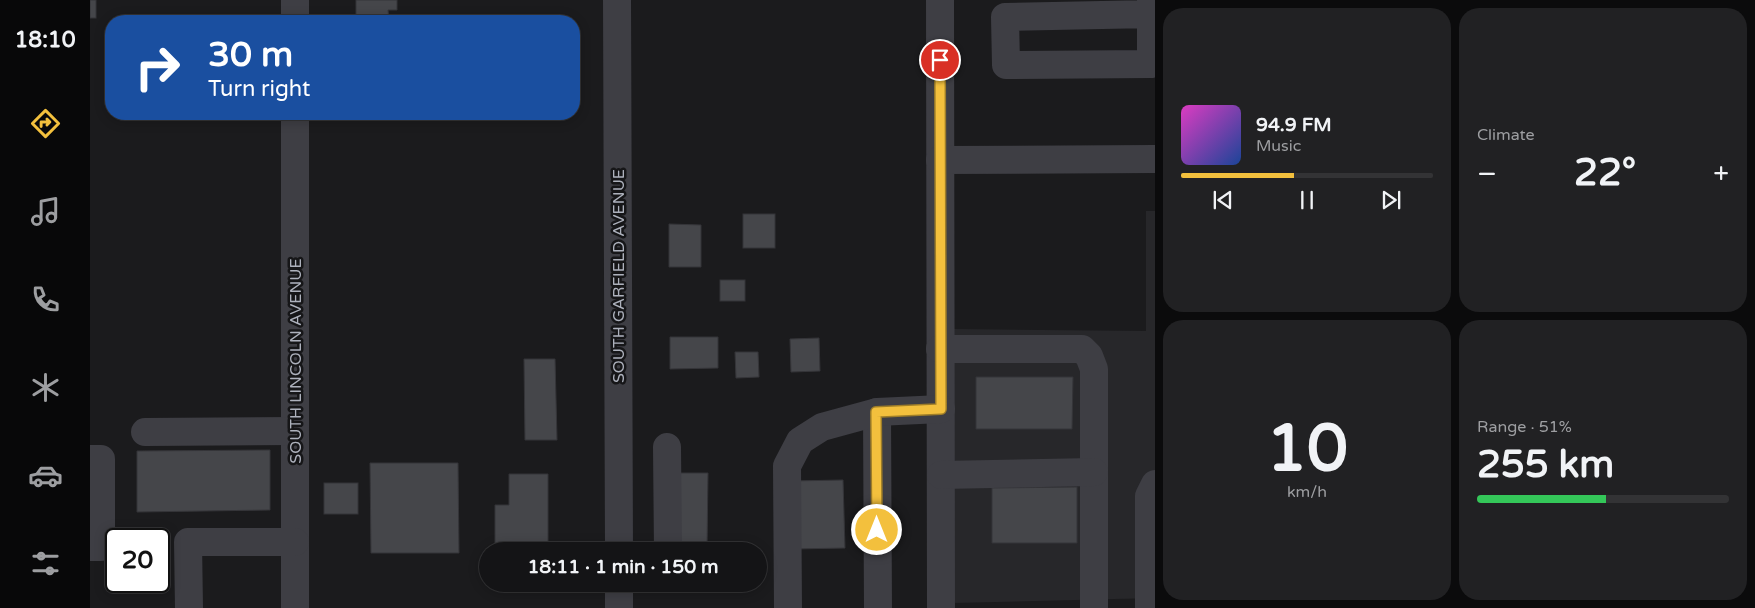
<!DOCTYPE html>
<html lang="en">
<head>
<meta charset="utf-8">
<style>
	:root { --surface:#141416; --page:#212123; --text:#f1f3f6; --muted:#9d9ea1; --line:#333335; --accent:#f3c03d }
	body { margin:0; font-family:"Varela Round",sans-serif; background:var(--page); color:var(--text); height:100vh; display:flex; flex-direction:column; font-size:19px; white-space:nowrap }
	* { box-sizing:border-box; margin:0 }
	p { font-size:16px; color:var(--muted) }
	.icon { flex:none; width:28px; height:28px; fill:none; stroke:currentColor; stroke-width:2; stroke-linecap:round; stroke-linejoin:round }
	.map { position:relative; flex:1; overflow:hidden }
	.panel { display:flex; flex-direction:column; gap:8px; padding:8px; background:#0b0b0c; width:600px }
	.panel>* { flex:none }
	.guide { position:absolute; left:15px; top:15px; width:475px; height:105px; border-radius:20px; box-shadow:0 2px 12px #0003,0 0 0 1px var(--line); background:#1a4fa0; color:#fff; overflow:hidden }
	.speed { position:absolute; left:15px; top:528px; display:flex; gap:10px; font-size:25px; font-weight:700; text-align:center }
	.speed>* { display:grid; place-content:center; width:65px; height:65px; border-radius:50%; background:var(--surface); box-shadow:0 2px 12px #0003,0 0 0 1px var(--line); line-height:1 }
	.speed .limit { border:2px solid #111; border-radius:8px; background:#fff; color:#111 }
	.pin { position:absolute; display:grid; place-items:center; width:42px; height:42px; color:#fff; margin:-21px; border:2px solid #fff; border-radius:50%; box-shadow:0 1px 5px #0007 }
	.me { position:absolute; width:55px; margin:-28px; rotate:0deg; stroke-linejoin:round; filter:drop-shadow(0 0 4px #0008) }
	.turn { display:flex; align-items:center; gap:18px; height:105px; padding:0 20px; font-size:22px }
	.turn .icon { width:65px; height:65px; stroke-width:2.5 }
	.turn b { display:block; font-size:35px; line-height:42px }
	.big { font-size:38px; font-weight:700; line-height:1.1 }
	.panel .widget { flex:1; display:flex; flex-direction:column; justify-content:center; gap:8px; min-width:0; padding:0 18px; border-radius:20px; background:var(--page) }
	.panel .dial { align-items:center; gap:0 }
	.dial b { font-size:65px; line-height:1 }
	.song { display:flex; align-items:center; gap:15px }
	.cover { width:60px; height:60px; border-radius:8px; background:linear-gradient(135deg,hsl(310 70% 55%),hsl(220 70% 35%)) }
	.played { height:5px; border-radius:2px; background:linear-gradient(90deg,var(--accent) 45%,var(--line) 45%) }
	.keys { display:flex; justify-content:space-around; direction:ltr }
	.heat { display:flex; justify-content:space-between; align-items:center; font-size:28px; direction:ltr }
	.charge { height:8px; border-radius:4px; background:linear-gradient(90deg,#34c759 51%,var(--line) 0) }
	.panel .tiles { flex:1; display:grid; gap:8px; grid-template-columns:repeat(2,1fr) }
	.trip { position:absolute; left:389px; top:542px; width:288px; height:50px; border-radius:25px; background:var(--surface); box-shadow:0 2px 12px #0003,0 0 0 1px var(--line); font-weight:700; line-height:50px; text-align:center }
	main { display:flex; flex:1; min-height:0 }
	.dock { display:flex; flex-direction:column; width:90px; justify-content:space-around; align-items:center; background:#080809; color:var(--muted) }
	.dock .icon { width:35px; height:35px }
	.dock .current { color:var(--accent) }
	.dock b { font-size:22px; color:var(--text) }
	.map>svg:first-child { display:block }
	.built { fill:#27272a }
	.building { fill:#45464a; stroke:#353539 }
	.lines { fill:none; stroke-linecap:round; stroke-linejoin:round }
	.minor { stroke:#3e3e44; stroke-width:28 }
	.route-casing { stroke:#9e7d28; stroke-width:12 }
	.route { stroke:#f3c03d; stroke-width:9 }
	.labels { text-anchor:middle; stroke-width:5; stroke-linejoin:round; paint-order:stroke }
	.street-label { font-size:16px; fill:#adb1bc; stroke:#161618 }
</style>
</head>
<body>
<main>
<nav class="dock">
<b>18:10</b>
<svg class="icon current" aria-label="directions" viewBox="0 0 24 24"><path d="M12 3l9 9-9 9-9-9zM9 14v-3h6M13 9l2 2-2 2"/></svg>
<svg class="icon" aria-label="music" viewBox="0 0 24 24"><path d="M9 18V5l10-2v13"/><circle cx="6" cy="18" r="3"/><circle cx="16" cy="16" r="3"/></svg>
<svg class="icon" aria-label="phone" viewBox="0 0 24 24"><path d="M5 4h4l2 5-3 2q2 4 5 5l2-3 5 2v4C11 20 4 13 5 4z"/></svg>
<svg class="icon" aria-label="climate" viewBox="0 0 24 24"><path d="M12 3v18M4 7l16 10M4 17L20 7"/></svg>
<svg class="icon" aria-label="car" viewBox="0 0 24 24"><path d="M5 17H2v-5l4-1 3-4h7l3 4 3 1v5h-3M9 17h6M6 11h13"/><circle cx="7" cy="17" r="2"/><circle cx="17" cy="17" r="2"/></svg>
<svg class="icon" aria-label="filters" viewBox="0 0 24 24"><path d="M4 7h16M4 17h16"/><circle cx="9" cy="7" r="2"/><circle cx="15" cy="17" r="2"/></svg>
</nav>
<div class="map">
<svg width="1065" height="608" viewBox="0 0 1065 608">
	<rect width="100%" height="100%" fill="#1b1b1d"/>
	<polygon class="built" points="1056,211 1065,211 1065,598 863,603 862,329 1056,331"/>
	<g class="building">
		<rect x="0" y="0" width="6" height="18"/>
		<polygon points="266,0 307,0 307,10 298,10 299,21 279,21 276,20 276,16 266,16"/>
		<rect x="653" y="214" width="32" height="34"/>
		<polygon points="579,224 611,225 611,267 579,267"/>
		<rect x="630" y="280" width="25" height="21"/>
		<polygon points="580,337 628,337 628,368 580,369"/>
		<polygon points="729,338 730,371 701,372 700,339"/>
		<polygon points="645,352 668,352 669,377 646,378"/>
		<polygon points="434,359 465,359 467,440 435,440"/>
		<polygon points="886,377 983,377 982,429 886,429"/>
		<polygon points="180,450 180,510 47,512 47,451"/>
		<polygon points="280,463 368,463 369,553 281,553"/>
		<polygon points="585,473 618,473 617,548 585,548"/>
		<polygon points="419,474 458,474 458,551 405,551 405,505 419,505"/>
		<polygon points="753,480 755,548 703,549 701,481"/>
		<rect x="234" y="483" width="34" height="31"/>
		<polygon points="987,487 987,543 902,543 902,488"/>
	</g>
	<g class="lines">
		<g class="minor">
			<polyline points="205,0 205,21"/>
			<polyline points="527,0 529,551"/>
			<polyline points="850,0 851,608"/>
			<polyline points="1061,14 915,17 916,65 1061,64 1061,0"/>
			<polyline points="205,114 205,608"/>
			<polyline points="850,160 1065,159"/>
			<polyline points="850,349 992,349 999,356 1004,369 1004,608"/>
			<polyline points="787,412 788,608"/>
			<polyline points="55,432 205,431"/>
			<polyline points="577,447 578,551"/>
			<polyline points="0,459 11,459 11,547 0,547"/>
			<polyline points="851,475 1004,472"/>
			<polyline points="529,584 529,608"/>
			<polyline points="99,608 98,542 205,542"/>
			<polyline points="698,608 697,466 710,441 732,427 787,412 851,409"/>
			<polyline points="1059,608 1059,496 1065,484"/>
		</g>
	</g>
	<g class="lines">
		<defs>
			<polyline id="route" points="787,530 786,412 851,409 850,60"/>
		</defs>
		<use href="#route" class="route-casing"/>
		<use href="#route" class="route"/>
	</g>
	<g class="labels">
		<g class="street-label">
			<text transform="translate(528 276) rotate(-90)" y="6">SOUTH GARFIELD AVENUE</text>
			<text transform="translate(205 361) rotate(-90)" y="6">SOUTH LINCOLN AVENUE</text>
		</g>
	</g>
</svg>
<div class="speed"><div class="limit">20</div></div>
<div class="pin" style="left:850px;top:60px;background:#d93025"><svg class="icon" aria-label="arrive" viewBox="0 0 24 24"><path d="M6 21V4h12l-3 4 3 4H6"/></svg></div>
<svg class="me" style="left:787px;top:530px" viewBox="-20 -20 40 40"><circle r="17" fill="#f3c03d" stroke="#fff" stroke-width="3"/><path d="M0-11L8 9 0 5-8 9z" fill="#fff"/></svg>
<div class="trip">18:11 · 1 min · 150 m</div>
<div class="guide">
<div class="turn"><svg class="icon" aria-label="right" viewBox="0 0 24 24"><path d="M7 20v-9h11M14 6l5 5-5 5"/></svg><div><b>30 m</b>Turn right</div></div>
</div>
</div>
<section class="panel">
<div class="tiles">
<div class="widget">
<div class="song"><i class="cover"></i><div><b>94.9 FM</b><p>Music</p></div></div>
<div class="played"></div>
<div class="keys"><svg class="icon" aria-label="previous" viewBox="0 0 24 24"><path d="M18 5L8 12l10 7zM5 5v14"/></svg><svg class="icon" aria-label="pause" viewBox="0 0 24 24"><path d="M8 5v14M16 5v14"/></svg><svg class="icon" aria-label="next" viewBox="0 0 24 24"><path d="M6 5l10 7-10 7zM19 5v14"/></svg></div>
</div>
<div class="widget"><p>Climate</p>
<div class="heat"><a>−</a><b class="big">22°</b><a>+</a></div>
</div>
<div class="widget dial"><b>10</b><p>km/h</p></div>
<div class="widget"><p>Range · 51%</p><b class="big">255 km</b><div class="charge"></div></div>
</div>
</section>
</main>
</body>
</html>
